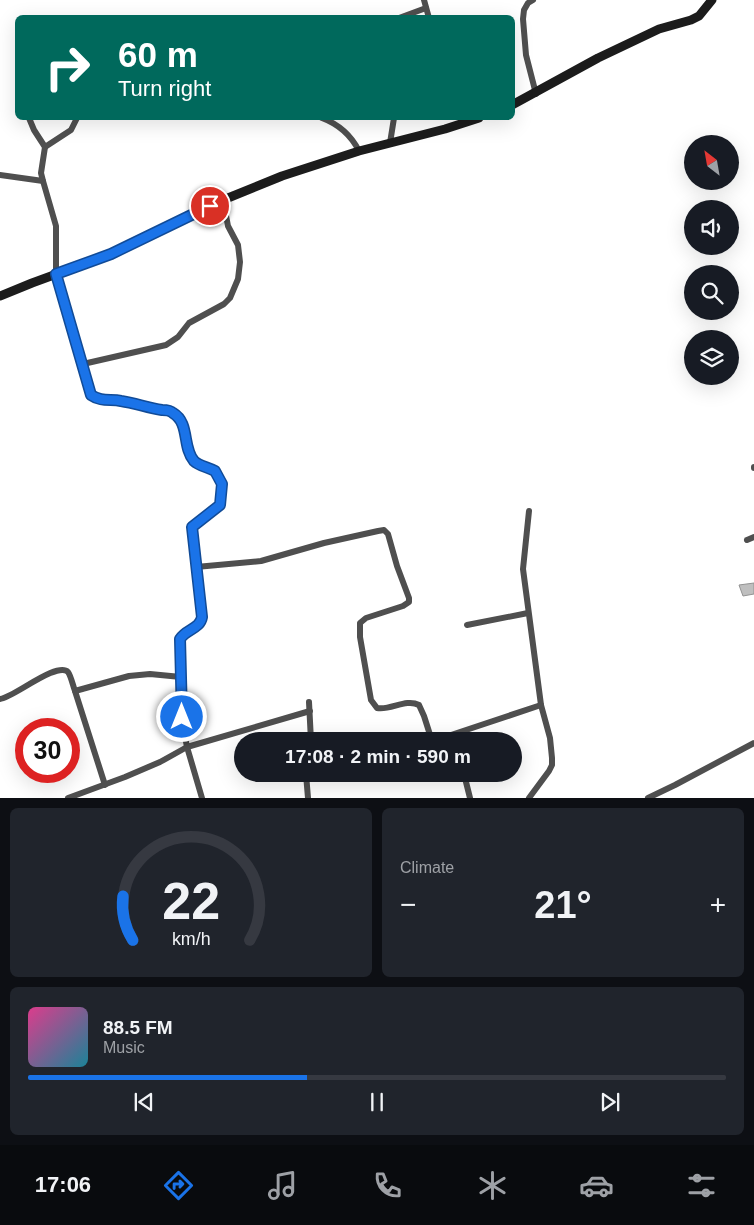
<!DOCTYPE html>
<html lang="en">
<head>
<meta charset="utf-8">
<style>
	:root { --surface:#171b24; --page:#20242c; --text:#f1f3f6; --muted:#9ea1a6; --line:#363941; --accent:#1a73e8 }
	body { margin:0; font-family:Arial,sans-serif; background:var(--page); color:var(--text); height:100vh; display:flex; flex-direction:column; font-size:19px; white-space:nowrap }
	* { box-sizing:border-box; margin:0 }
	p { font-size:16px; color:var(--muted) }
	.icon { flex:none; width:28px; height:28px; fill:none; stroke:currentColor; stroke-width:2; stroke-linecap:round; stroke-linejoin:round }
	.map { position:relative; height:798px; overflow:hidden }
	.sheet { display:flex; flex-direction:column; gap:10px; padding:10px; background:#0d0f14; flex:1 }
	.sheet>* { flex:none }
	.top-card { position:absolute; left:15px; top:15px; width:500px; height:105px; border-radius:8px; box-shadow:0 5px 20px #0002; background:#00695c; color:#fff; overflow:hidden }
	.needle { width:32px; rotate:329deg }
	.fabs { position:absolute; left:684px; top:135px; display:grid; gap:10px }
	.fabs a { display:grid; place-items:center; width:55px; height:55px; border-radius:50%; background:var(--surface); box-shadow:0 5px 20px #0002; font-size:25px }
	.speed { position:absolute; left:15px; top:718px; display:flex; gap:10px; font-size:25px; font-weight:700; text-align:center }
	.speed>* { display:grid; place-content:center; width:65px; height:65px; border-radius:50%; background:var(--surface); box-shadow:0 5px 20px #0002; line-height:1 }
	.speed .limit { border:8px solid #d22; background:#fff; color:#111 }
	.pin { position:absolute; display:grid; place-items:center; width:42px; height:42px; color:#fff; margin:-21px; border:2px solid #fff; border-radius:50%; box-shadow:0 1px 5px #0007 }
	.me { position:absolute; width:55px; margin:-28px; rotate:0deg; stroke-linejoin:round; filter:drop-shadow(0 0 4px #0008) }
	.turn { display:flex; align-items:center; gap:18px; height:105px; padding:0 20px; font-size:22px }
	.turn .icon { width:65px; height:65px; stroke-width:2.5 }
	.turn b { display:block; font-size:35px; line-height:42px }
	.big { font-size:38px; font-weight:700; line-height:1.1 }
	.sheet .card { flex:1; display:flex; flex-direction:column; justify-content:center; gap:8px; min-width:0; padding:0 18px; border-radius:8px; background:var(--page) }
	.sheet .dial { align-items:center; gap:0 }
	.dial svg { height:130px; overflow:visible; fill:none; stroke:var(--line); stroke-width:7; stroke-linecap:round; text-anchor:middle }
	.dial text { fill:var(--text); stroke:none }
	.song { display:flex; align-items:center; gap:15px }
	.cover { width:60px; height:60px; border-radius:8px; background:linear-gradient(135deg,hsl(330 70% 55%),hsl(190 70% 35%)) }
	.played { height:5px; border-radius:2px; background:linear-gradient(90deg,var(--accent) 40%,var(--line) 40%) }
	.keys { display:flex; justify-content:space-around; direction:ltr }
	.heat { display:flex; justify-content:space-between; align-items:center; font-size:28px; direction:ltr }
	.sheet .tiles { flex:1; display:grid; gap:10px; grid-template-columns:1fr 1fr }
	.card:last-child { grid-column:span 2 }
	.trip { position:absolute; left:234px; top:732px; width:288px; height:50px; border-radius:25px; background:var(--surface); box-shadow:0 5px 20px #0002; font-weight:700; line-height:50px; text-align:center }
	.tab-bar { display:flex; height:80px; justify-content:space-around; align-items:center; background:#090b0e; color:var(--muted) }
	.tab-bar .icon { width:35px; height:35px }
	.tab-bar .current { color:var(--accent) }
	.tab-bar b { font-size:22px; color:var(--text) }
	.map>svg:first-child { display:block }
	.building { fill:#bfbfbf; stroke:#939393 }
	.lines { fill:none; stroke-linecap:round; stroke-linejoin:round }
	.street { stroke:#4f4f4f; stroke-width:6 }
	.secondary { stroke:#1c1c1c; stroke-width:9 }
	.route-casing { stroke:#114b97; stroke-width:12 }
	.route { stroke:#1a73e8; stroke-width:9 }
</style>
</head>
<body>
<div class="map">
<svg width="754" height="798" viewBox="0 0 754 798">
	<rect width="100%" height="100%" fill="#fff"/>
	<polygon class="building" points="754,583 754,594 743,596 739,585"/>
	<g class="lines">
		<g class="street">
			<polyline points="424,0 429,18"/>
			<polyline points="533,0 528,3 524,10 523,19 526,55 536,94"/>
			<polyline points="399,18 426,8"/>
			<polyline points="29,118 34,130 45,147 41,173 43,181"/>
			<path d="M322 118C338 124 351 135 359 151"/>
			<polyline points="390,143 394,118"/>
			<polyline points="45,147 71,130 77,118"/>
			<path d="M0 175 43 181 56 226V274L83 364 88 389 91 395 97 399 120 401 147 408 171 411 178 416 184 427 188 446 194 461 199 465 215 471 222 484 220 505 192 527 202 617C199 633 181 626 180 646L183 726 187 747 202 798"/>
			<polyline points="83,364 166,345 178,337 189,323 224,304 230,298 238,279 240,262 238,245 228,226 223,200"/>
			<polyline points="754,467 754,468"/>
			<polyline points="529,511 523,569 541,705 550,738 552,758 552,765 549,771 529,798"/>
			<polyline points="747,540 754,537"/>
			<path d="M196 567 261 561 324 543 378 531 384 530 388 534 397 566 409 598V602L403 606 366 618 360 623V637L371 700 377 708C390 711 406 698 419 705L424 716 432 741"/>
			<polyline points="467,625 528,613"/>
			<polyline points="75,691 105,785"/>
			<path d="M0 699C13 698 57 661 68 672 71 676 73 686 75 691L129 676 150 674 181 677"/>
			<polyline points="309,702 311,741"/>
			<polyline points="433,741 541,705"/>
			<polyline points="306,774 308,798"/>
			<polyline points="464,774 470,798"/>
			<polyline points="68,798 125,777 160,762 187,747 310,711"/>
			<polyline points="648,798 675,785 754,743"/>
		</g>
		<g class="secondary">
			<polyline points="512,105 598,58 659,29 691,20 699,16 712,0"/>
			<polyline points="0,296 32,283 111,254 223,200 282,176 359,151 445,129 479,118"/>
		</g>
	</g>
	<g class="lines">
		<defs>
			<path id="route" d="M182 717 180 639C186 629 200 629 202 617L192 527 220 505 222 484 215 471C208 467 199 466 194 461 182 447 190 423 173 413 170 410 166 410 162 410 148 408 135 403 121 401 110 399 101 402 91 395L56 274 111 254 210 206"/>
		</defs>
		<use href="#route" class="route-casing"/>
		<use href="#route" class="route"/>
	</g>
</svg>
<div class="fabs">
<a><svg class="needle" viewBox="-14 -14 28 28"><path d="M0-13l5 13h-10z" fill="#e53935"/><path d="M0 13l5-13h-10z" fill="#9ea1a6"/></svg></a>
<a><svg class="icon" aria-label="sound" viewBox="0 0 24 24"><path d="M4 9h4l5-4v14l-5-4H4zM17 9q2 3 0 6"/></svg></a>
<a><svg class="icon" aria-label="search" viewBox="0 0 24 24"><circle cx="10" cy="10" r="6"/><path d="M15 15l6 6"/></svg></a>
<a><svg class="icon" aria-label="layers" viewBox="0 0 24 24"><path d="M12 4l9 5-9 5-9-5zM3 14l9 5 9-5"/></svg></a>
</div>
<div class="speed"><div class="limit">30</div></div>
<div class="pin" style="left:210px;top:206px;background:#d93025"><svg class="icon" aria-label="arrive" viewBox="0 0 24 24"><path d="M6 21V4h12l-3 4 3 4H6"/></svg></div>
<svg class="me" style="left:182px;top:717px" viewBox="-20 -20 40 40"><circle r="17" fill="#1a73e8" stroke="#fff" stroke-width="3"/><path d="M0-11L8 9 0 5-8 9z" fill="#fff"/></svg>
<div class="trip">17:08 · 2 min · 590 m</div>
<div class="top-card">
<div class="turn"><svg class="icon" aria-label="right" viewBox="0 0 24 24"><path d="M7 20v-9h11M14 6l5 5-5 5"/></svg><div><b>60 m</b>Turn right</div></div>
</div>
</div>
<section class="sheet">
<div class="tiles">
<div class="card dial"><svg viewBox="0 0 100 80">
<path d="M14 69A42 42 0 1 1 86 69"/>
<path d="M14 69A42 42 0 0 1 8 42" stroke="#1a73e8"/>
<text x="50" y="56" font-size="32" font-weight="700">22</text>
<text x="50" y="72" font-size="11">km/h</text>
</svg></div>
<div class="card"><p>Climate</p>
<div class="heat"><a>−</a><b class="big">21°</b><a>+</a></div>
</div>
<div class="card">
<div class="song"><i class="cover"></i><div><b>88.5 FM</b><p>Music</p></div></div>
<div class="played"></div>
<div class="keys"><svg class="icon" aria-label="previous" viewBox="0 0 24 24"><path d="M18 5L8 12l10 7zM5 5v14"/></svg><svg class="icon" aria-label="pause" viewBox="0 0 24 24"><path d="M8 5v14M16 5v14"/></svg><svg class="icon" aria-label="next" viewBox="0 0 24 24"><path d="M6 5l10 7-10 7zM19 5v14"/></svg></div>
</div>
</div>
</section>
<nav class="tab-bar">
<b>17:06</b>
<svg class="icon current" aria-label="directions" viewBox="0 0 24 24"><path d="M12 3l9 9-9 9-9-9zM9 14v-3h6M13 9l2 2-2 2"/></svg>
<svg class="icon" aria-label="music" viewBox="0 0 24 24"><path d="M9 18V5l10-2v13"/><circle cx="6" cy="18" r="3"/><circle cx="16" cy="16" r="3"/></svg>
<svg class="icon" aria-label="phone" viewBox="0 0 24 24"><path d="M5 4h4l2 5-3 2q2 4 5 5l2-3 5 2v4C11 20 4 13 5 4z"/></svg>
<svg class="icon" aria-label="climate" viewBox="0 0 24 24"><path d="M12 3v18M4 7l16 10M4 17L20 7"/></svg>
<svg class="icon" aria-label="car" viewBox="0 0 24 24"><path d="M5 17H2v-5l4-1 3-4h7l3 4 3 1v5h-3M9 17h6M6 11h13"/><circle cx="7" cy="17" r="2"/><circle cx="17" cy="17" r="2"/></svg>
<svg class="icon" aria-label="filters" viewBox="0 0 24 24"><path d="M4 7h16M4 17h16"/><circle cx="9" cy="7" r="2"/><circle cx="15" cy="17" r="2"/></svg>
</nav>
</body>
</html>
